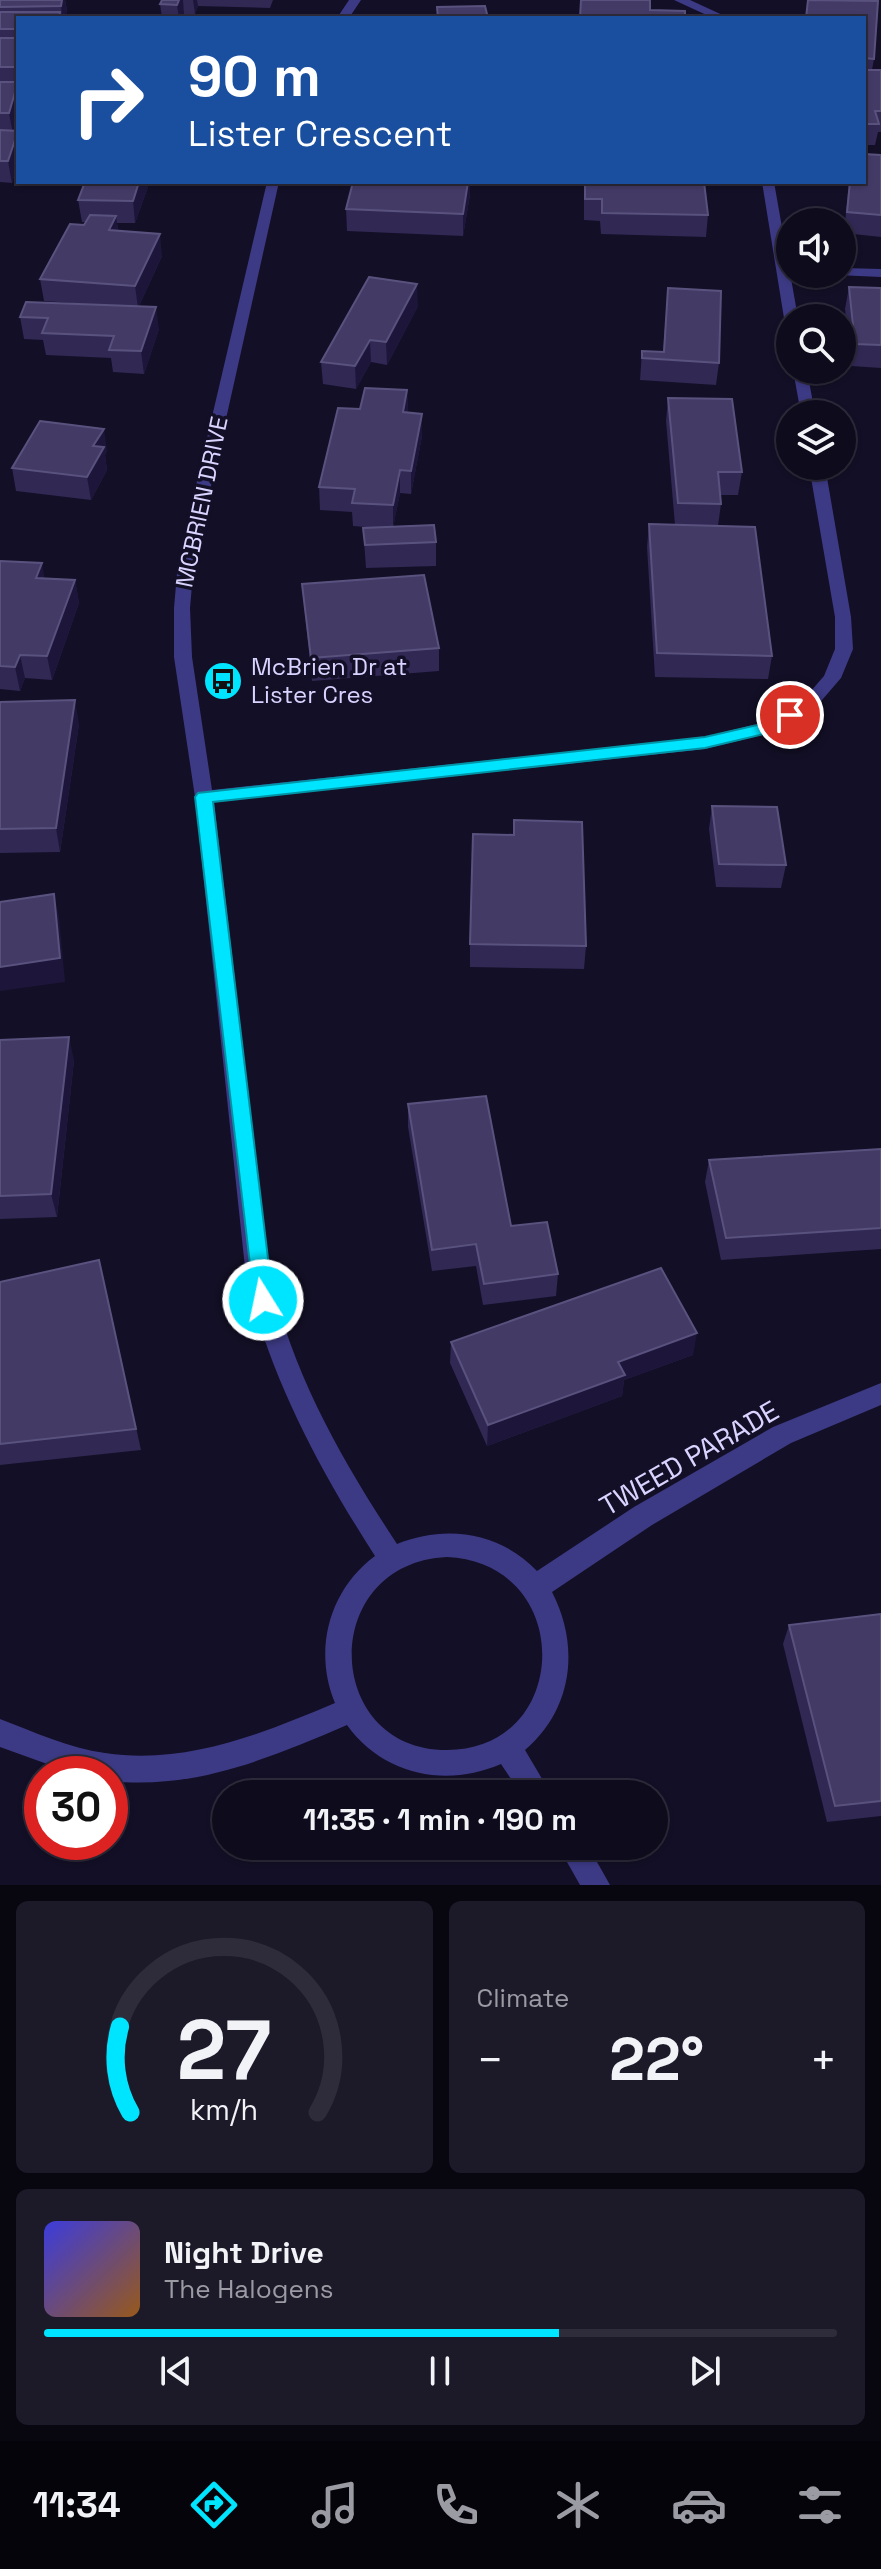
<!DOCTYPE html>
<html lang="en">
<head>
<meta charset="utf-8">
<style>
	:root { --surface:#0e0b1c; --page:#1c1929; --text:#f1f3f6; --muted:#9b9ba3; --line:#2e2b3b; --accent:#00e5ff }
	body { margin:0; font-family:"Space Grotesk",sans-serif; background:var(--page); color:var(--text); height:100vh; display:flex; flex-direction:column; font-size:30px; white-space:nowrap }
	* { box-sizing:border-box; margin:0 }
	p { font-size:26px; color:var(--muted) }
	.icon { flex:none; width:44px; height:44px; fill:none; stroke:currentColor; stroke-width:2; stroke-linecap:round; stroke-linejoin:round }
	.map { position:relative; height:1885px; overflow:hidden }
	.sheet { display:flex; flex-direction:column; gap:16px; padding:16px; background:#08060f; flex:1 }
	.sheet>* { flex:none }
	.banner { position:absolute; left:16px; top:16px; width:850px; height:168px; border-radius:0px; box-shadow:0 2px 6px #0004,0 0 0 2px var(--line); background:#1a4fa0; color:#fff; overflow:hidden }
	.fabs { position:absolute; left:776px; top:208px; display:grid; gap:16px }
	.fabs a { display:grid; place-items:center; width:80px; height:80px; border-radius:50%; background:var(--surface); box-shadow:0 2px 6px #0004,0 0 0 2px var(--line); font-size:40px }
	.speed { position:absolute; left:24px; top:1756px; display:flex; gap:16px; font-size:40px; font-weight:700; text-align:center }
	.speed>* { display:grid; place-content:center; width:104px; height:104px; border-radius:50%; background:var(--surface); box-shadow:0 2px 6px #0004,0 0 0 2px var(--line); line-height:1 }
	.speed .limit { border:12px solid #d22; background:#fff; color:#111 }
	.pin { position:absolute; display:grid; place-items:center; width:68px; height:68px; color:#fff; margin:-34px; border:4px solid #fff; border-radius:50%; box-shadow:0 2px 8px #0007 }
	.me { position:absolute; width:88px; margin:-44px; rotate:350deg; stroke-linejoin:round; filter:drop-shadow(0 0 6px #0008) }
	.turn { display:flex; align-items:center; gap:28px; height:168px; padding:0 40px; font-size:36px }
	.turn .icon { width:104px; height:104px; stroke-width:2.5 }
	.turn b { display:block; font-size:56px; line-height:68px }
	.big { font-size:60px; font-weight:800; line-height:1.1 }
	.sheet .card { flex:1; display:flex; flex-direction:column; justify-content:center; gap:12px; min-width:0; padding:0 28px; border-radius:12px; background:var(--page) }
	.sheet .dial { align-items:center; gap:0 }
	.dial svg { height:208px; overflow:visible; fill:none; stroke:var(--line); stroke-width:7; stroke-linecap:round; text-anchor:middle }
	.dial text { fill:var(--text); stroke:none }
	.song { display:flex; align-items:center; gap:24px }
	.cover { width:96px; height:96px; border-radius:12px; background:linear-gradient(135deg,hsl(240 70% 55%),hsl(30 70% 35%)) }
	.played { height:8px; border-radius:4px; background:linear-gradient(90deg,var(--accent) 65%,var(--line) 65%) }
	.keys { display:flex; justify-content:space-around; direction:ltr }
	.heat { display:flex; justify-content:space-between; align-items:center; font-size:44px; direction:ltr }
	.sheet .tiles { flex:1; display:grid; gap:16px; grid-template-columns:1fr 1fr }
	.card:last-child { grid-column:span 2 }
	.trip { position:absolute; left:212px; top:1780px; width:456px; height:80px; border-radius:40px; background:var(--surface); box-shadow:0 2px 6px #0004,0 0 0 2px var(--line); font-weight:800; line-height:80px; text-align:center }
	.menu { display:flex; height:128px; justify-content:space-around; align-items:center; background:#06040b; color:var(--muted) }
	.menu .icon { width:56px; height:56px }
	.menu .selected { color:var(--accent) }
	.menu b { font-size:36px; color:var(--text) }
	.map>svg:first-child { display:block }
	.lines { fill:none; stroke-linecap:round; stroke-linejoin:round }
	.minor { fill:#3d3a85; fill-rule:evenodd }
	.wall { fill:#312854 }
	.shaded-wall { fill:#1d163a }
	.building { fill:#433a66; stroke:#5a527e; stroke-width:2 }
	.route { fill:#00e5ff; stroke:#0095a6; stroke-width:2 }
	.labels { text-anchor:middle; stroke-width:7; stroke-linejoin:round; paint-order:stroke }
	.street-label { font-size:24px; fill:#d9d4ff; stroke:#130f26 }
	.poi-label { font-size:24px; fill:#d9d4ff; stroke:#130f26; text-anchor:start }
	.near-street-label { font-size:28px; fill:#d9d4ff; stroke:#130f26 }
</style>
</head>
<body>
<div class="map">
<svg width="881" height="1885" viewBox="0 0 881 1885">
	<rect width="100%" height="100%" fill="#130f26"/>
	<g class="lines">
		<g class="minor">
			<polygon points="349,0 361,0 349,18 337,18"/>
			<polygon points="674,0 690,0 729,18 713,18"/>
			<path d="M267 182H279L194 562 190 608 192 657 212 790 705 737 765 722 804 699 824 676 835 649V617L809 466H825L851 617 853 649 841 678 816 707 777 731 705 749 214 802 270 1277C295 1378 340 1457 397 1544 446 1524 500 1532 537 1571L634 1507 773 1427 881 1383V1405L791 1443 652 1525 552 1592C580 1646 573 1709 525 1750L551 1794H521L501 1764C446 1788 383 1775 347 1725 270 1758 195 1790 110 1781V1774H75L0 1747V1719C34 1732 69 1748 105 1753 186 1765 261 1734 335 1703 313 1650 329 1590 375 1556 318 1467 271 1379 246 1277L195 797 174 657V608L178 562ZM447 1557C576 1563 572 1750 447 1750 322 1750 318 1563 447 1557Z"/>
			<polygon points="762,182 774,182 798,318 790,318 790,322 784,318"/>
			<polygon points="842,268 881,269 881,277 837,275 842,274"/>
			<polygon points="793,370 807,370 815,414 801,414"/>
			<polygon points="558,1846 588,1846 610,1885 580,1885"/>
		</g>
	</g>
	<g class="wall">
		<polygon points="0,0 65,0 67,10 65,18 18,18 18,114 14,131 18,131 18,163 12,183 0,182"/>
		<polygon points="162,0 273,0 270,8 198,6 195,14 184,14 182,18 162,18 160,4"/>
		<polygon points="864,18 874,59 872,70 881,70 881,132 878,132 875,145 864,145"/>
		<polygon points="881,155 881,237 844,233 849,182 864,182"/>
		<polygon points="85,182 147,182 148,187 135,223 117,223 118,231 162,256 139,306 159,329 144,374 113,372 111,358 46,355 43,340 24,339 20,317 86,304 44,301 40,279 86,222 82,222 78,200"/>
		<polygon points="353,182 470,182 470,195 463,236 347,231 346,209"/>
		<polygon points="584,182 704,182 708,215 706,237 601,234 600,221 584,220"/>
		<polygon points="849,287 881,288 881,368 851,366 845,309"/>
		<polygon points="668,288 719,363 716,385 640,380 642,351 663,352"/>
		<polygon points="418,306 387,365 371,362 356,389 323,384 321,362"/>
		<polygon points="407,390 408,413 422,436 411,494 400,493 393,527 436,542 436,566 366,568 363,528 378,528 353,526 352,512 320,510 319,487 360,409"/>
		<polygon points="668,398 742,472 738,495 720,495 721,504 718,526 772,656 768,679 655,677 647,547 649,524 675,525 666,421"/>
		<polygon points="107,451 105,455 107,470 91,500 16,491 12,468"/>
		<polygon points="0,561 44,578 75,580 79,603 52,680 25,678 20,691 0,689"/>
		<polygon points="302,584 439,648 439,671 312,681"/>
		<polygon points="0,702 79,724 60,852 0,853"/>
		<polygon points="712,806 786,865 781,888 716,887 709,829"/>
		<polygon points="514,820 586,946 584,969 470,967 470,944 513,835"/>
		<polygon points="0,1040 74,1060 57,1217 0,1219"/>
		<polygon points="408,1104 511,1226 558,1274 556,1296 483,1305 476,1266 432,1271 408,1127"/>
		<polygon points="881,1149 881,1249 721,1260 705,1182 709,1160"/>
		<polygon points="0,1282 104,1282 141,1450 0,1465"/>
		<polygon points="451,1342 693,1355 624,1380 622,1396 487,1446 450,1363"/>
		<polygon points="881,1614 881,1816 827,1822 783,1644 789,1625"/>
	</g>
	<g class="shaded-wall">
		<polygon points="62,0 65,0 67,10 65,18 62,18 61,6"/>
		<polygon points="179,0 183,0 184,14 182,18 179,18 177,5"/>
		<polygon points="193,0 197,0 198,6 195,14"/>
		<polygon points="18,82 18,114 13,134 9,113"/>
		<polygon points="18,131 18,163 12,183 8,161"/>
		<polygon points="139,182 147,182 148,187 135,223 133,201"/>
		<polygon points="468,182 470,182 470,195 463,236 463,214"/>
		<polygon points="116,216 119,238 109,230"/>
		<polygon points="160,234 162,256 138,308 135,286"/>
		<polygon points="417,284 418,306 387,365 386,342"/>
		<polygon points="156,307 159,329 144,374 141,351"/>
		<polygon points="370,340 371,362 356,389 355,366"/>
		<polygon points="407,390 408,413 403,412"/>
		<polygon points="422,414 422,436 411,494 411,471"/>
		<polygon points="104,429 107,451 105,455 107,470 91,500 87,477 93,446"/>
		<polygon points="400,470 400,493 393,528 393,505"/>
		<polygon points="42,563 46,587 36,578"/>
		<polygon points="75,580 79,603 52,680 47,656"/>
		<polygon points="20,655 25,678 20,691 15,667"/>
		<polygon points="75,700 79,724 60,852 56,828"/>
		<polygon points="54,894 59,917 65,982 0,991 0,967"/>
		<polygon points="69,1037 74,1060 57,1217 51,1194"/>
		<polygon points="697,1333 693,1355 624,1380 622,1396 487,1446 488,1425 618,1362"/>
	</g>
	<g class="building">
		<polygon points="0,0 62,0 61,6 0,7"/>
		<polygon points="162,0 179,0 177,5 160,4"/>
		<polygon points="581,0 650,0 650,10 685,11 685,18 580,18"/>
		<polygon points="808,0 878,1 874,59 864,58 864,18 806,18"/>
		<polygon points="485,6 488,18 438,18 437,7"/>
		<polygon points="0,12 60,12 59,18 18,18 18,29 0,29"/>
		<rect x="0" y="38" width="18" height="29"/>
		<polygon points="864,70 881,70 881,111 875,111 879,124 864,124"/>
		<polygon points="0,82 18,82 9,113 0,113"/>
		<polygon points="0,130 18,131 8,161 0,161"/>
		<polygon points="864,154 881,155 881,215 847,212 850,182 864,182"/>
		<polygon points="85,182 139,182 133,201 78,200"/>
		<polygon points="353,182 468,182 463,214 346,209"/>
		<polygon points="585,182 704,182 708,215 602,213 602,199 585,199"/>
		<polygon points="90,215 116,216 109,230 160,234 135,286 40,279 70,224 84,225"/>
		<polygon points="369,277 417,284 386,342 370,340 355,366 321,362"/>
		<polygon points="849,287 881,288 881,345 855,344"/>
		<polygon points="668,288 721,291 719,363 642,358 642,351 664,352"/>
		<polygon points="26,302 156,307 141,351 109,350 114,336 42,333 48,318 20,317"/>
		<polygon points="365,388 407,390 403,412 422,414 411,471 400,470 393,505 352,503 355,489 319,487 338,408 360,409"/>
		<polygon points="668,398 732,399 742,472 718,472 721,504 678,503"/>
		<polygon points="40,421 104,429 93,446 104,447 87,477 12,468"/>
		<polygon points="649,524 755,527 772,656 657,653"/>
		<polygon points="434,525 436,542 365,545 363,528"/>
		<polygon points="0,561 42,563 36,578 75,580 47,656 20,655 15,667 0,666"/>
		<polygon points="424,575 439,648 311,658 302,584"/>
		<polygon points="75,700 56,828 0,829 0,702"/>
		<polygon points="712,806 777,807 786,865 719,864"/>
		<polygon points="514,820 582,822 586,946 470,944 473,834 514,835"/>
		<polygon points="54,894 60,958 0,967 0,902"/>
		<polygon points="69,1037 51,1194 0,1196 0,1040"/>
		<polygon points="486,1096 511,1226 547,1222 558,1274 484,1284 476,1244 432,1250 408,1104"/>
		<polygon points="881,1149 881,1228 726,1238 709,1160"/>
		<polygon points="99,1260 136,1429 0,1444 0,1282"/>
		<polygon points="661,1268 697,1333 618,1362 625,1375 488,1425 451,1342"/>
		<polygon points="881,1614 881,1801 835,1806 789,1625"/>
	</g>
	<polygon class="route" points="790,709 796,711 796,719 777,731 705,748 213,802 273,1300 270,1307 263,1309 255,1307 195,797 198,793 705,737 766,723"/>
	<defs>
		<symbol id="bus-disc" viewBox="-11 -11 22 22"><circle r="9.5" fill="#00e5ff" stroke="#130f26"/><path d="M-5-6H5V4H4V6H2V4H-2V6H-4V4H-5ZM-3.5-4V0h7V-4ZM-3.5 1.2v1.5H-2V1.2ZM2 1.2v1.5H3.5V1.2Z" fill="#111"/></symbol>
	</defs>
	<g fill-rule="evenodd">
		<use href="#bus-disc" x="201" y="659" width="44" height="44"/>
	</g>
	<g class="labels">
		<g class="street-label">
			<text transform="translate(202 502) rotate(-78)" y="8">MCBRIEN DRIVE</text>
		</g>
		<g class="poi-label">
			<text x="251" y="675">McBrien Dr at<tspan x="251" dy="28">Lister Cres</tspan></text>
		</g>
		<g class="near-street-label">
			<text transform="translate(689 1458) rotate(-30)" y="10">TWEED PARADE</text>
		</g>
	</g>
</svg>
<div class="fabs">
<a><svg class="icon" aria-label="sound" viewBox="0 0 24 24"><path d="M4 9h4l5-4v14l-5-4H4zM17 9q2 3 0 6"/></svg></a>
<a><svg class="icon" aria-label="search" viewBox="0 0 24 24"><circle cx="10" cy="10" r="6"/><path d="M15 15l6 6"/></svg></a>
<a><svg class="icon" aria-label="layers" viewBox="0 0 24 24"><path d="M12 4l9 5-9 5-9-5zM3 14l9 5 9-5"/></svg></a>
</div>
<div class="speed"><div class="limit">30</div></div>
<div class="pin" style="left:790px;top:715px;background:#d93025"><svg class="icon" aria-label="arrive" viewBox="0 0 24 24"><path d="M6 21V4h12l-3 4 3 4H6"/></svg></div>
<svg class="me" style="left:263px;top:1300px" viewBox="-20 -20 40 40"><circle r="17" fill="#00e5ff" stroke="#fff" stroke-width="3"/><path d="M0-11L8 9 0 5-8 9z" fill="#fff"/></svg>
<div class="trip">11:35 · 1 min · 190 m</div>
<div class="banner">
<div class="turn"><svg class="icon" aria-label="right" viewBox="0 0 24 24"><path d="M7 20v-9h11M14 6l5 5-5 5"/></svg><div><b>90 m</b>Lister Crescent</div></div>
</div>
</div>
<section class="sheet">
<div class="tiles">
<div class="card dial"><svg viewBox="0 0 100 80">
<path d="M14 69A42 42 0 1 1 86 69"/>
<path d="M14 69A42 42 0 0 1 10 36" stroke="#00e5ff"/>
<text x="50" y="56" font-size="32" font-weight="700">27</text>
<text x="50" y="72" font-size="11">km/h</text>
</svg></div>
<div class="card"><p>Climate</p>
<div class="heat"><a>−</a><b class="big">22°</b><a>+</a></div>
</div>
<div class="card">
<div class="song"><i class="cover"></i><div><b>Night Drive</b><p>The Halogens</p></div></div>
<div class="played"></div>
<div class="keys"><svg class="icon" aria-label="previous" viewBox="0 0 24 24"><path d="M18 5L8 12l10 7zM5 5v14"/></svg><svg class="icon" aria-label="pause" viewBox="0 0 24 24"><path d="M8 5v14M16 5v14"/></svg><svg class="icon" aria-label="next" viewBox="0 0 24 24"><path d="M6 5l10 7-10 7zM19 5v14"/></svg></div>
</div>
</div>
</section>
<nav class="menu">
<b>11:34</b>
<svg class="icon selected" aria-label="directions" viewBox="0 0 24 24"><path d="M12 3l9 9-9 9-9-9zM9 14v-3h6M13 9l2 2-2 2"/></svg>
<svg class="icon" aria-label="music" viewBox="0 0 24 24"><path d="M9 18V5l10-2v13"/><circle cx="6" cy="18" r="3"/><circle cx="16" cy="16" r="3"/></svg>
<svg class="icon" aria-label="phone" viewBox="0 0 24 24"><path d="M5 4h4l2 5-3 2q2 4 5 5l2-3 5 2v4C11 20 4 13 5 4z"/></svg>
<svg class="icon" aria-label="climate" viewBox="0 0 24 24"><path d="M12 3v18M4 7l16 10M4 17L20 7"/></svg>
<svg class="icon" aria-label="car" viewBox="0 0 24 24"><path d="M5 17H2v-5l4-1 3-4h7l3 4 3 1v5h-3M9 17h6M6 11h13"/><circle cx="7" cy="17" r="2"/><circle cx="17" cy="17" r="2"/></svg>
<svg class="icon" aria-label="filters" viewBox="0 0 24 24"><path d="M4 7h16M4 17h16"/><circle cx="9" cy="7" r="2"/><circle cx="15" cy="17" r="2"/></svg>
</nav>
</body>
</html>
